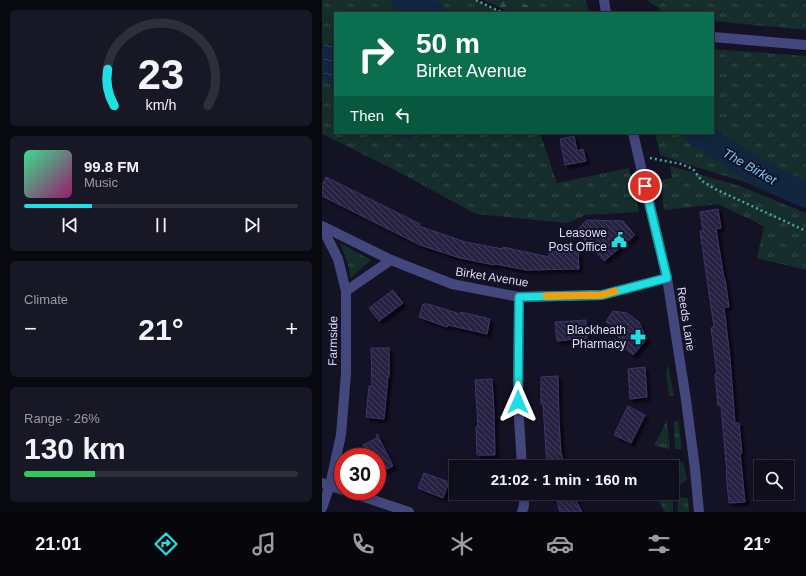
<!DOCTYPE html>
<html lang="en">
<head>
<meta charset="utf-8">
<style>
	:root { --surface:#0f0e1c; --page:#181725; --text:#f1f3f6; --muted:#9b9ca3; --line:#2f2e3b; --accent:#20dfe2 }
	body { margin:0; font-family:Arial,sans-serif; background:var(--page); color:var(--text); height:100vh; display:flex; flex-direction:column; font-size:15px; white-space:nowrap }
	* { box-sizing:border-box; margin:0 }
	p { font-size:13px; color:var(--muted) }
	.icon { flex:none; width:22px; height:22px; fill:none; stroke:currentColor; stroke-width:2; stroke-linecap:round; stroke-linejoin:round }
	.map { position:relative; flex:1; overflow:hidden }
	.panel { display:flex; flex-direction:column; gap:10px; padding:10px; background:#08080f; width:322px }
	.panel>* { flex:none }
	.banner { position:absolute; left:12px; top:12px; width:380px; height:122px; border-radius:0px; box-shadow:0 2px 10px #0003,0 0 0 1px var(--line); background:#0b6e4f; color:#fff; overflow:hidden }
	.fabs { position:absolute; left:432px; top:460px; display:grid; gap:8px }
	.fabs a { display:grid; place-items:center; width:40px; height:40px; border-radius:0px; background:var(--surface); box-shadow:0 2px 10px #0003,0 0 0 1px var(--line); font-size:20px }
	.speed { position:absolute; left:12px; top:448px; display:flex; gap:8px; font-size:20px; font-weight:700; text-align:center }
	.speed>* { display:grid; place-content:center; width:52px; height:52px; border-radius:50%; background:var(--surface); box-shadow:0 2px 10px #0003,0 0 0 1px var(--line); line-height:1 }
	.speed .limit { border:6px solid #d22; background:#fff; color:#111 }
	.pin { position:absolute; display:grid; place-items:center; width:34px; height:34px; color:#fff; margin:-17px; border:2px solid #fff; border-radius:50%; box-shadow:0 1px 4px #0007 }
	.me { position:absolute; width:44px; margin:-22px; rotate:0deg; stroke-linejoin:round; filter:drop-shadow(0 0 3px #0008) }
	.turn { display:flex; align-items:center; gap:14px; height:84px; padding:0 16px; font-size:18px }
	.turn .icon { width:52px; height:52px; stroke-width:2.5 }
	.turn b { display:block; font-size:28px; line-height:34px }
	.then { display:flex; align-items:center; height:38px; padding:0 16px; background:#0003; gap:8px; font-size:15px }
	.big { font-size:30px; font-weight:800; line-height:1.1 }
	.panel .tile { flex:1; display:flex; flex-direction:column; justify-content:center; gap:6px; min-width:0; padding:0 14px; border-radius:6px; background:var(--page) }
	.panel .dial { align-items:center; gap:0 }
	.dial svg { height:104px; overflow:visible; fill:none; stroke:var(--line); stroke-width:7; stroke-linecap:round; text-anchor:middle }
	.dial text { fill:var(--text); stroke:none }
	.song { display:flex; align-items:center; gap:12px }
	.cover { width:48px; height:48px; border-radius:6px; background:linear-gradient(135deg,hsl(150 70% 55%),hsl(320 70% 35%)) }
	.played { height:4px; border-radius:2px; background:linear-gradient(90deg,var(--accent) 25%,var(--line) 25%) }
	.keys { display:flex; justify-content:space-around; direction:ltr }
	.heat { display:flex; justify-content:space-between; align-items:center; font-size:22px; direction:ltr }
	.charge { height:6px; border-radius:3px; background:linear-gradient(90deg,#34c759 26%,var(--line) 0) }
	.trip { position:absolute; left:127px; top:460px; width:230px; height:40px; border-radius:0px; background:var(--surface); box-shadow:0 2px 10px #0003,0 0 0 1px var(--line); font-weight:800; line-height:40px; text-align:center }
	.menu { display:flex; height:64px; justify-content:space-around; align-items:center; background:#06060b; color:var(--muted) }
	.menu .icon { width:28px; height:28px }
	.menu .selected { color:var(--accent) }
	.menu b { font-size:18px; color:var(--text) }
	main { display:flex; flex:1; min-height:0 }
	.map>svg:first-child { display:block }
	.grass { fill:url(#grass-tufts) }
	.forest { fill:url(#forest-firs) }
	.water { fill:url(#water-ripples) }
	.lines { fill:none; stroke-linecap:round; stroke-linejoin:round }
	.river { stroke:#11263f; stroke-width:26 }
	.building { fill:url(#building-back-hatch); stroke:#3c366c; filter:url(#shadow) }
	.path { stroke:#40aa9a; stroke-width:2.5; stroke-dasharray:2 3; stroke-linecap:butt }
	.minor { stroke:#44467e; stroke-width:10 }
	.route-casing { stroke:#159193; stroke-width:10 }
	.route { stroke:#20dfe2; stroke-width:7 }
	.slow { stroke:#f59e0b; stroke-width:7 }
	.labels { text-anchor:middle; stroke-width:4; stroke-linejoin:round; paint-order:stroke }
	.poi-label { font-size:12px; fill:#dcdbfa; stroke:#141225; text-anchor:end }
	.street-label { font-size:12px; fill:#dcdbfa; stroke:#141225 }
	.water-label { font-size:13px; font-style:italic; fill:#76c0ed; stroke:#141225 }
</style>
</head>
<body>
<main>
<section class="panel">
<div class="tile dial"><svg viewBox="0 0 100 80">
<path d="M14 69A42 42 0 1 1 86 69"/>
<path d="M14 69A42 42 0 0 1 9 41" stroke="#20dfe2"/>
<text x="50" y="56" font-size="32" font-weight="700">23</text>
<text x="50" y="72" font-size="11">km/h</text>
</svg></div>
<div class="tile">
<div class="song"><i class="cover"></i><div><b>99.8 FM</b><p>Music</p></div></div>
<div class="played"></div>
<div class="keys"><svg class="icon" aria-label="previous" viewBox="0 0 24 24"><path d="M18 5L8 12l10 7zM5 5v14"/></svg><svg class="icon" aria-label="pause" viewBox="0 0 24 24"><path d="M8 5v14M16 5v14"/></svg><svg class="icon" aria-label="next" viewBox="0 0 24 24"><path d="M6 5l10 7-10 7zM19 5v14"/></svg></div>
</div>
<div class="tile"><p>Climate</p>
<div class="heat"><a>−</a><b class="big">21°</b><a>+</a></div>
</div>
<div class="tile"><p>Range · 26%</p><b class="big">130 km</b><div class="charge"></div></div>
</section>
<div class="map">
<svg width="484" height="512" viewBox="0 0 484 512">
	<defs>
		<pattern id="grass-tufts" width="24" height="20" patternUnits="userSpaceOnUse"><rect width="24" height="20" fill="#162e2b"/><path d="M3 7l-1-3M5 7V3M7 7l1-3M15 17l-1-3M17 17v-4M19 17l1-3" fill="none" stroke="#374c4b"/></pattern>
		<pattern id="forest-firs" width="22" height="20" patternUnits="userSpaceOnUse"><rect width="22" height="20" fill="#162e2b"/><path d="M5 1l3.5 6h-7zM16 11l3.5 6h-7z" fill="#374c4b"/></pattern>
		<pattern id="water-ripples" width="26" height="14" patternUnits="userSpaceOnUse"><rect width="26" height="14" fill="#11263f"/><path d="M2 4q2-2 4 0t4 0M15 11q2-2 4 0t4 0" fill="none" stroke="#33455c"/></pattern>
		<pattern id="building-back-hatch" width="6" height="6" patternUnits="userSpaceOnUse"><rect width="6" height="6" fill="#252143"/><path d="M-1 5l2 2M0 0l6 6M5-1l2 2" fill="none" stroke="#44415f"/></pattern>
		<filter id="shadow"><feDropShadow dx="3.5" dy="3.5" stdDeviation="1" flood-color="#0009"/></filter>
	</defs>
	<rect width="100%" height="100%" fill="#141225"/>
	<g class="grass">
		<polygon points="0,0 154,0 181,13 13,13 13,133 218,133 235,183 307,168 317,212 264,215 245,223 154,214 67,167 0,134"/>
		<polygon points="162,0 264,0 267,13 189,13"/>
		<polygon points="325,0 484,0 484,30 391,21 391,13 338,13 338,9"/>
		<polygon points="391,49 484,56 484,207 420,181 374,167 338,155 333,133 391,133"/>
		<polygon points="348,166 418,186 484,213 484,270 435,258 442,226 396,204 342,210 339,180 350,178"/>
		<polygon points="18,243 49,260 35,272 28,279 27,267"/>
		<polygon points="346,365 352,395 347,396 344,372"/>
		<polygon points="345,420 348,449 332,446"/>
		<polygon points="356,420 360,449 353,449 352,422"/>
		<polygon points="330,460 349,461 349,467 330,467"/>
		<polygon points="355,462 361,462 365,480 356,485"/>
		<polygon points="355,497 366,498 367,512 356,512"/>
		<polygon points="335,498 351,498 351,512 343,512"/>
	</g>
	<polygon class="forest" points="162,0 195,0 221,13 189,13"/>
	<g class="water">
		<polygon points="0,43 9,44 13,49 13,91 0,75"/>
		<polygon points="70,133 98,133 93,138 87,140"/>
	</g>
	<g class="lines">
		<g class="river">
			<polyline points="82,0 110,13"/>
			<polyline points="375,133 388,141 442,176 484,195"/>
		</g>
	</g>
	<g class="building">
		<polygon points="252,136 255,151 261,149 264,161 243,165 238,139"/>
		<polygon points="4,177 98,224 97,226 143,242 181,249 181,247 227,257 227,252 256,251 257,269 204,270 173,264 172,265 138,258 98,245 0,196 0,185"/>
		<polygon points="396,209 399,228 394,229 402,278 403,278 407,307 402,307 408,358 413,423 417,423 420,453 418,453 423,502 407,503 404,474 405,474 399,405 396,406 393,374 395,373 389,328 392,327 378,231 381,231 378,212"/>
		<polygon points="265,220 301,221 313,235 282,261 254,231"/>
		<polygon points="71,290 81,303 57,321 47,308"/>
		<polygon points="101,304 106,304 138,314 139,312 168,319 165,334 126,325 125,327 97,317"/>
		<polygon points="291,311 305,313 317,322 325,339 311,355 300,346 303,341 288,331 291,326 284,322"/>
		<polygon points="264,320 265,338 235,341 233,322"/>
		<polygon points="49,348 67,348 67,377 66,377 62,419 44,417 47,386 50,387"/>
		<polygon points="323,367 325,397 308,399 306,369"/>
		<polygon points="236,376 237,421 239,453 243,467 225,467 221,404 219,404 219,377"/>
		<polygon points="170,379 172,411 173,455 155,455 154,426 156,426 153,380"/>
		<polygon points="306,406 323,415 309,443 292,435"/>
		<polygon points="55,434 71,466 55,474 55,457 47,457 41,445 55,438"/>
		<polygon points="102,473 127,482 121,498 96,488"/>
		<polygon points="233,493 250,493 260,512 238,512"/>
	</g>
	<g class="lines">
		<g class="path">
			<polyline points="154,0 181,13"/>
			<polyline points="328,158 359,164 371,169 380,181 393,189 484,231"/>
		</g>
		<g class="minor">
			<polyline points="282,0 284,13"/>
			<polyline points="391,37 484,45"/>
			<polyline points="311,133 345,278 364,400 373,469 377,512"/>
			<polyline points="0,226 69,260 130,284 197,297 280,295 345,278"/>
			<polyline points="0,227 16,259 24,291 24,373 19,435 8,485 0,508"/>
			<polyline points="24,291 69,260"/>
			<polyline points="197,297 196,402 200,467"/>
			<polyline points="0,483 21,490"/>
			<polyline points="24,491 87,512"/>
			<polyline points="200,512 202,506 202,493"/>
		</g>
	</g>
	<g class="lines">
		<defs>
			<polyline id="route" points="196,402 197,297 280,295 345,278 323,186"/>
		</defs>
		<use href="#route" class="route-casing"/>
		<use href="#route" class="route"/>
		<polyline class="slow" points="224,296 280,295 293,291"/>
	</g>
	<defs>
		<symbol id="civic-bare" viewBox="-9 -9 18 18"><path d="M-.6-6.5H3V-4.5H.6V-3L4-1V1h2V6H-6V1h2V-1L-.6-3ZM-1.2 2.5V6h2.4V2.5Z" fill="#20dfe2" stroke="#141225" stroke-width="2.5" paint-order="stroke"/></symbol>
		<symbol id="pharmacy-bare" viewBox="-9 -9 18 18"><path d="M-2-6h4v4h4v4h-4v4h-4v-4h-4v-4h4Z" fill="#20dfe2" stroke="#141225" stroke-width="2.5" paint-order="stroke"/></symbol>
	</defs>
	<g fill-rule="evenodd">
		<use href="#civic-bare" x="286" y="229" width="22" height="22"/>
		<use href="#pharmacy-bare" x="305" y="326" width="22" height="22"/>
	</g>
	<g class="labels">
		<g class="poi-label">
			<text x="285" y="237">Leasowe<tspan x="285" dy="14">Post Office</tspan></text>
			<text x="304" y="334">Blackheath<tspan x="304" dy="14">Pharmacy</tspan></text>
		</g>
		<g class="street-label">
			<text transform="translate(170 277) rotate(9)" y="4">Birket Avenue</text>
			<text transform="translate(364 319) rotate(81)" y="4">Reeds Lane</text>
			<text transform="translate(11 341) rotate(-89)" y="4">Farmside</text>
		</g>
		<g class="water-label">
			<text transform="translate(428 166) rotate(30)" y="5">The Birket</text>
		</g>
	</g>
</svg>
<div class="fabs">
<a><svg class="icon" aria-label="search" viewBox="0 0 24 24"><circle cx="10" cy="10" r="6"/><path d="M15 15l6 6"/></svg></a>
</div>
<div class="speed"><div class="limit">30</div></div>
<div class="pin" style="left:323px;top:186px;background:#d93025"><svg class="icon" aria-label="arrive" viewBox="0 0 24 24"><path d="M6 21V4h12l-3 4 3 4H6"/></svg></div>
<svg class="me" style="left:196px;top:402px" viewBox="-20 -20 40 40"><path d="M0-17L14 15 0 8-14 15z" fill="#20dfe2" stroke="#fff" stroke-width="4"/></svg>
<div class="trip">21:02 · 1 min · 160 m</div>
<div class="banner">
<div class="turn"><svg class="icon" aria-label="right" viewBox="0 0 24 24"><path d="M7 20v-9h11M14 6l5 5-5 5"/></svg><div><b>50 m</b>Birket Avenue</div></div>
<div class="then">Then<svg class="icon" aria-label="left" viewBox="0 0 24 24"><path d="M17 20v-9H6M10 6l-5 5 5 5"/></svg></div>
</div>
</div>
</main>
<nav class="menu">
<b>21:01</b>
<svg class="icon selected" aria-label="directions" viewBox="0 0 24 24"><path d="M12 3l9 9-9 9-9-9zM9 14v-3h6M13 9l2 2-2 2"/></svg>
<svg class="icon" aria-label="music" viewBox="0 0 24 24"><path d="M9 18V5l10-2v13"/><circle cx="6" cy="18" r="3"/><circle cx="16" cy="16" r="3"/></svg>
<svg class="icon" aria-label="phone" viewBox="0 0 24 24"><path d="M5 4h4l2 5-3 2q2 4 5 5l2-3 5 2v4C11 20 4 13 5 4z"/></svg>
<svg class="icon" aria-label="climate" viewBox="0 0 24 24"><path d="M12 3v18M4 7l16 10M4 17L20 7"/></svg>
<svg class="icon" aria-label="car" viewBox="0 0 24 24"><path d="M5 17H2v-5l4-1 3-4h7l3 4 3 1v5h-3M9 17h6M6 11h13"/><circle cx="7" cy="17" r="2"/><circle cx="17" cy="17" r="2"/></svg>
<svg class="icon" aria-label="filters" viewBox="0 0 24 24"><path d="M4 7h16M4 17h16"/><circle cx="9" cy="7" r="2"/><circle cx="15" cy="17" r="2"/></svg>
<b>21°</b>
</nav>
</body>
</html>
